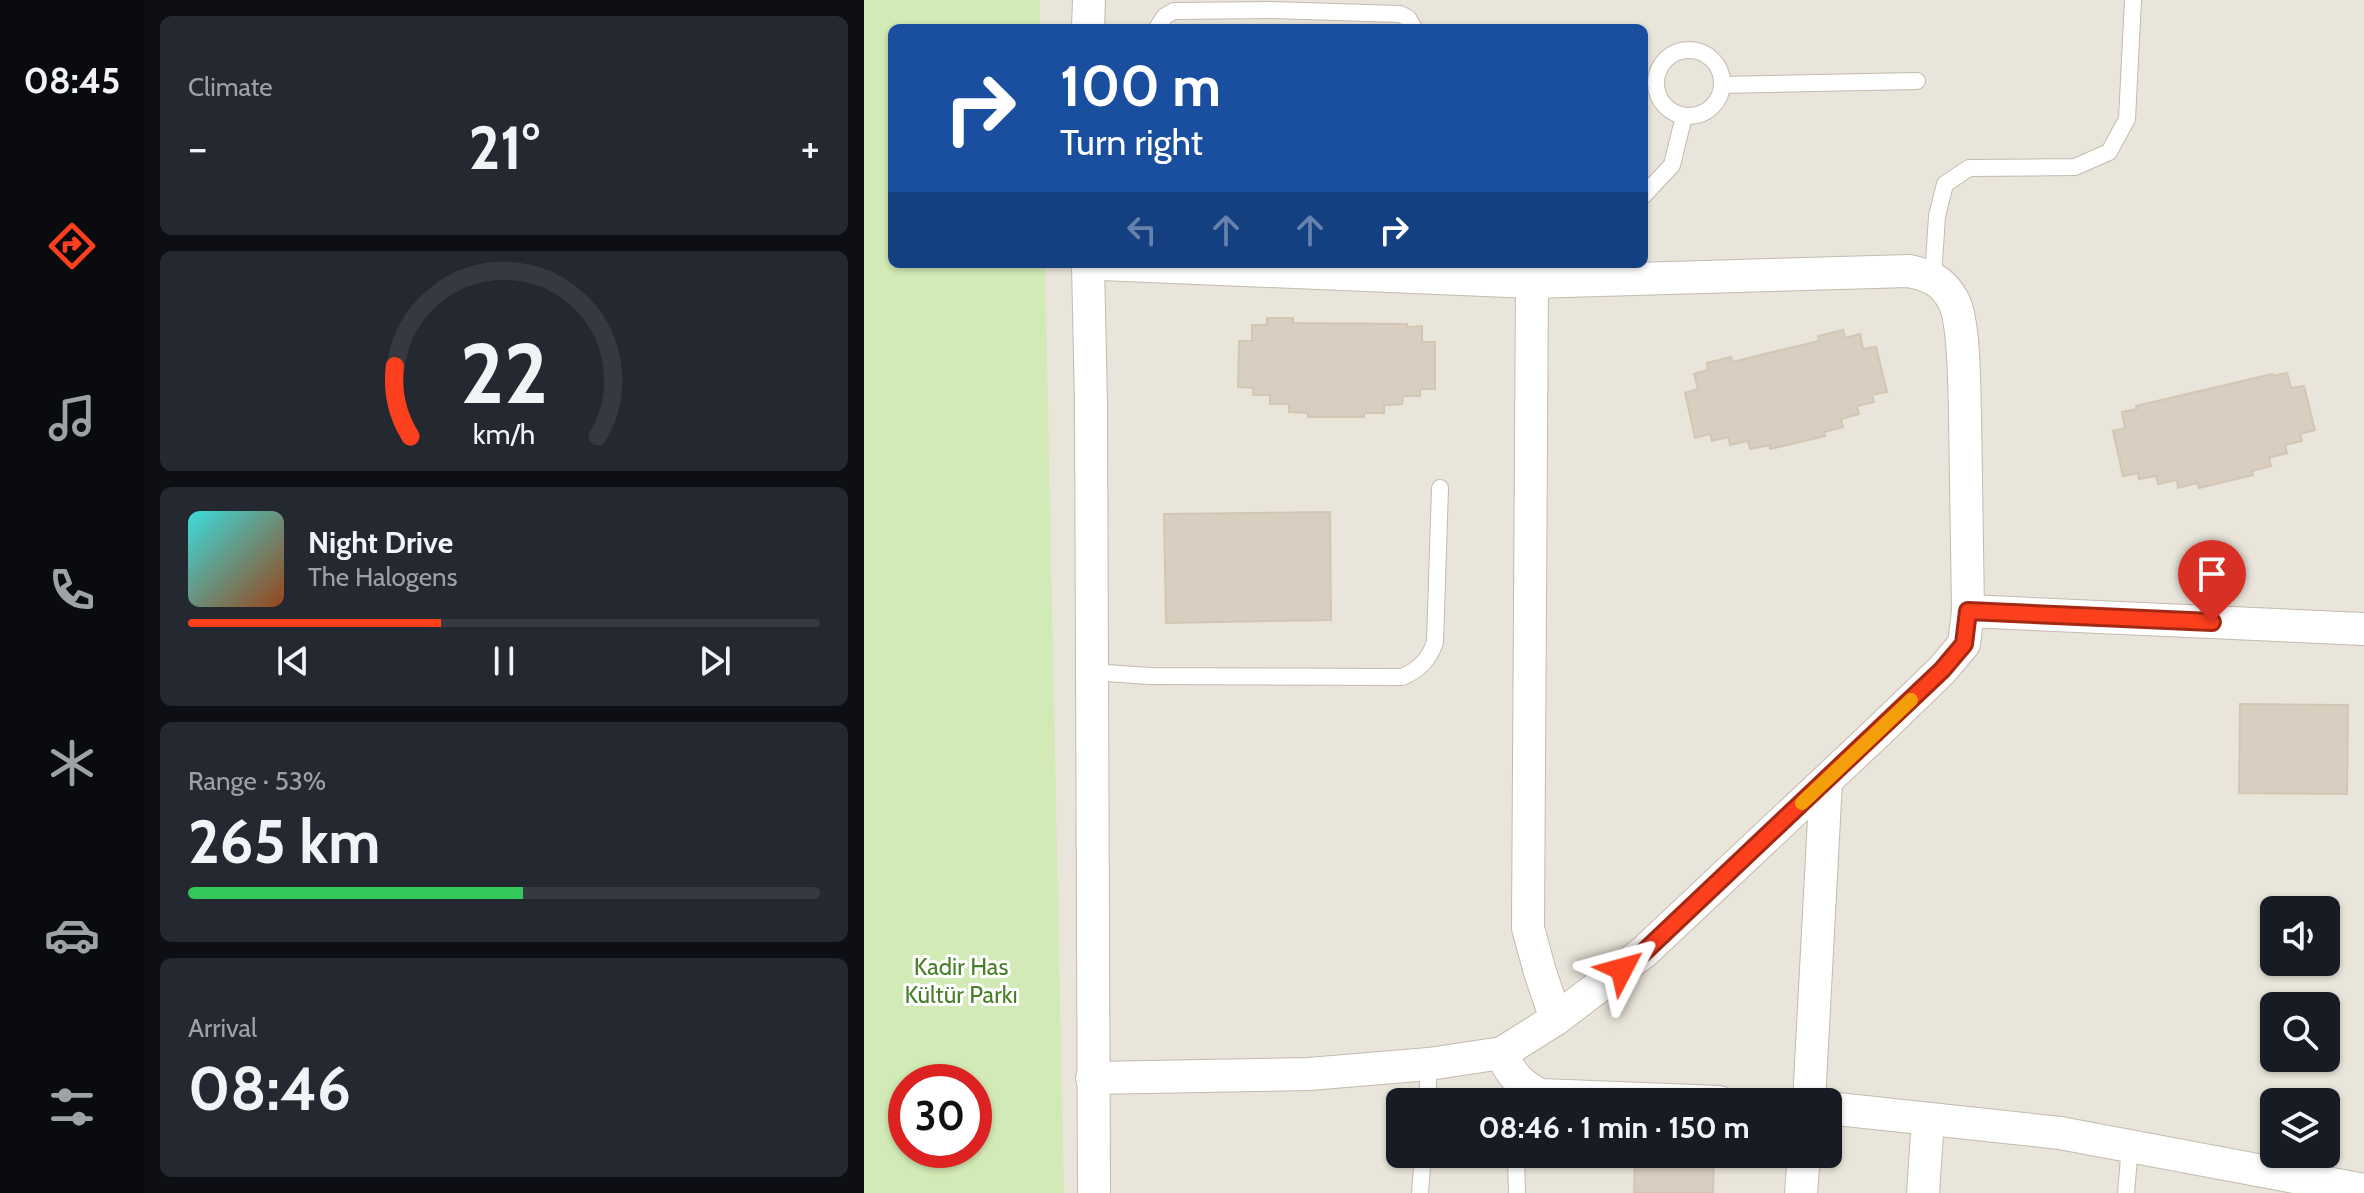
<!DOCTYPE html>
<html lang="en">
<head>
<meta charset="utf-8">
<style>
	:root { --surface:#171b24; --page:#242831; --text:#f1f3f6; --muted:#9ea1a6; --line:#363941; --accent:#fc3f1d }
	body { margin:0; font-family:Cabin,sans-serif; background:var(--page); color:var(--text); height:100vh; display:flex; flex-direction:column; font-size:30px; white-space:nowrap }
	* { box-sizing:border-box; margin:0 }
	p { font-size:26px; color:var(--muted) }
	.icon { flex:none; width:44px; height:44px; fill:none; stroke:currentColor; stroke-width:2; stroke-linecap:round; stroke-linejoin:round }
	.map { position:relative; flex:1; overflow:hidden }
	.drawer { display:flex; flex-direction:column; gap:16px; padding:16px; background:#0d0f14; width:720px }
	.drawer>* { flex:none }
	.top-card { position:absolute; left:24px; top:24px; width:760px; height:244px; border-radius:12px; box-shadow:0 2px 6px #0004; background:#1a4fa0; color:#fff; overflow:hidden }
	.fabs { position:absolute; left:1396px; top:896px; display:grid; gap:16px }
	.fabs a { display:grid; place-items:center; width:80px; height:80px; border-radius:12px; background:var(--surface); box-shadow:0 2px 6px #0004; font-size:40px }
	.speed { position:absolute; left:24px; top:1064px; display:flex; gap:16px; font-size:40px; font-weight:700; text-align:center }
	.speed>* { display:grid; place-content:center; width:104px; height:104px; border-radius:50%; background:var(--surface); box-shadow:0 2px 6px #0004; line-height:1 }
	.speed .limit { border:12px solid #d22; background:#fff; color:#111 }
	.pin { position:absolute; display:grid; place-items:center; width:68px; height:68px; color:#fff; margin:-82px -34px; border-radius:50% 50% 50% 0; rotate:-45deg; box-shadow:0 0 8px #0007 }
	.pin .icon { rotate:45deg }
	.me { position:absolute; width:88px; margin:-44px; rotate:51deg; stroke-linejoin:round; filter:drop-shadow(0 0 6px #0008) }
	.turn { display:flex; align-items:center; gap:28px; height:168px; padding:0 40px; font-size:36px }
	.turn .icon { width:104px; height:104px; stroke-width:2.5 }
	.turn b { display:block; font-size:56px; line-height:68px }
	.lanes { display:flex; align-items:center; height:76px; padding:0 40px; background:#0003; justify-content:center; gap:40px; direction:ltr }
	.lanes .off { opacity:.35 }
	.big { font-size:60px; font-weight:800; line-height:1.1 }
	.drawer .card { flex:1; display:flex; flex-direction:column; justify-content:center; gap:12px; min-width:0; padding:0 28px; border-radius:12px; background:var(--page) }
	.drawer .dial { align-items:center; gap:0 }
	.dial svg { height:208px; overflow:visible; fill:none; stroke:var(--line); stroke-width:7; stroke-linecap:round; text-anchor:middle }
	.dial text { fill:var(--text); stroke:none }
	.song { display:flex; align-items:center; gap:24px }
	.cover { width:96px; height:96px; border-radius:12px; background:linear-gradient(135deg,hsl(180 70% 55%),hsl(20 70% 35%)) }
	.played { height:8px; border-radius:4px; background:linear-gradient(90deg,var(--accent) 40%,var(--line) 40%) }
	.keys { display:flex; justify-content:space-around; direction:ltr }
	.heat { display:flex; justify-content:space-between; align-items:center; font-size:44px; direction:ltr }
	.charge { height:12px; border-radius:6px; background:linear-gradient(90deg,#34c759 53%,var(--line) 0) }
	.trip { position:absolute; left:522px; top:1088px; width:456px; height:80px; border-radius:12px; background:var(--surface); box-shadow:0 2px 6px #0004; font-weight:800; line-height:80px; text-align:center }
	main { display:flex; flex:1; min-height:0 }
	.tabs { display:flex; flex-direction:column; width:144px; justify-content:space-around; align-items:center; background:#090b0e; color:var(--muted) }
	.tabs .icon { width:56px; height:56px }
	.tabs .on { color:var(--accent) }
	.tabs b { font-size:36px; color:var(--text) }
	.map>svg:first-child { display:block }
	.residential { fill:#eae5da; fill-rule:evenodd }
	.green { fill:#d2eab5; fill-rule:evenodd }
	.building { fill:#d8cfc1; stroke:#d3c7b4; stroke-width:2 }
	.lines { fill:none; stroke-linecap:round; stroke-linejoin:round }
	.service-casing { stroke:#c2bbae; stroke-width:18 }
	.minor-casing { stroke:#c2bbae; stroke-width:34 }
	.service { stroke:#fff; stroke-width:16 }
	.minor { stroke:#fff; stroke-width:32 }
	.route-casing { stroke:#a42913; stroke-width:20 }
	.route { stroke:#fc3f1d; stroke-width:14 }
	.slow { stroke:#f59e0b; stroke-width:14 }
	.labels { text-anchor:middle; stroke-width:6; stroke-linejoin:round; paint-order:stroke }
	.park-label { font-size:24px; fill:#4a7f2a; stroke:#fff }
</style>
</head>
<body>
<main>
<nav class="tabs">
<b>08:45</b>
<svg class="icon on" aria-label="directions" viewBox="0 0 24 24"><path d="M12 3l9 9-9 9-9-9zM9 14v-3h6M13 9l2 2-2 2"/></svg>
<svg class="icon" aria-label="music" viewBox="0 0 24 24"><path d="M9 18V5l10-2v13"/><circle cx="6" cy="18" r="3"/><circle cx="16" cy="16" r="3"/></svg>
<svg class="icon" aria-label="phone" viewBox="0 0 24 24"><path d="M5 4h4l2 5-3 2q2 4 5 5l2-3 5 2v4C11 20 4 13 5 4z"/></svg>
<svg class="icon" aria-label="climate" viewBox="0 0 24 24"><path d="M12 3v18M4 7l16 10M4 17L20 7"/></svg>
<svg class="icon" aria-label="car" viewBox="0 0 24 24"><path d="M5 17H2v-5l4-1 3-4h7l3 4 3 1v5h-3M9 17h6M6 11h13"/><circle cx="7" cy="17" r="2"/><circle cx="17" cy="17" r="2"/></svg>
<svg class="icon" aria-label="filters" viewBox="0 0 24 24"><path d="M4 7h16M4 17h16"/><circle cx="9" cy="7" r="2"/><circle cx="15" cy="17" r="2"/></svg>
</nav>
<section class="drawer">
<div class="card"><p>Climate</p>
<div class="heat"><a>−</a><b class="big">21°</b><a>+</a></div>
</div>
<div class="card dial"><svg viewBox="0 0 100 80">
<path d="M14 69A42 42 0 1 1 86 69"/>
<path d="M14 69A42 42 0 0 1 8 42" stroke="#fc3f1d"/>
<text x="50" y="56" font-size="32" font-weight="700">22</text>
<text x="50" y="72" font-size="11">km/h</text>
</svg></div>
<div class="card">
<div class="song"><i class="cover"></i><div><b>Night Drive</b><p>The Halogens</p></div></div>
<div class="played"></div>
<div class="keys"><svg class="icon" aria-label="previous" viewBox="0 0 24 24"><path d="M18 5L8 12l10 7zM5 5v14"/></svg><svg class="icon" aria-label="pause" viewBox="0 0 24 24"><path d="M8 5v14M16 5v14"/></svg><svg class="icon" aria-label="next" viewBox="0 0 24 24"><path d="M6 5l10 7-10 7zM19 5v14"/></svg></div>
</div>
<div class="card"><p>Range · 53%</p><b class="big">265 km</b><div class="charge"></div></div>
<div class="card"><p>Arrival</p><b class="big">08:46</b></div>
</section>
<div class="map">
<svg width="1500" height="1193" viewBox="0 0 1500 1193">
	<rect width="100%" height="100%" fill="#f6f3ec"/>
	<path class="residential" d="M0 0H1500V1193H0ZM28 28H780V264H28ZM1410 910H1462V962H1410ZM1410 1006H1462V1058H1410ZM42 1082H110V1150H42ZM536 1102H964V1154H536ZM1410 1102H1462V1154H1410Z"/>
	<path class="green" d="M0 0H176V28H28V264H181L200 1193H0ZM42 1082H110V1150H42Z"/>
	<g class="building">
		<polygon points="403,318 429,318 429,323 543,324 543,327 558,326 558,342 571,342 571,389 556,389 556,396 539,396 538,404 520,405 520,413 500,413 500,417 444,417 444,413 425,412 425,404 406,404 406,395 389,395 389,388 374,387 375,341 388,341 388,325 403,325"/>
		<polygon points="979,330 981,338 996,334 999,349 1012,347 1023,392 1008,395 1010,402 993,406 995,414 977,419 979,427 960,432 961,436 906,449 906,445 886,449 884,441 866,445 864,437 848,441 846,434 831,438 821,393 834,389 830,374 844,370 843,363 867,357 869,362 888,357 955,341 954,336"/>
		<polygon points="1423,373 1427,388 1440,386 1451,430 1436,434 1438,441 1421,445 1423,453 1405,458 1407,466 1388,471 1389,475 1335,488 1333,483 1314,488 1313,480 1294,484 1292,476 1275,479 1274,473 1259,476 1249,431 1261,428 1258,412 1273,409 1272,406 1408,374 1408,376"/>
		<polygon points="466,512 467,620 302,623 300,514"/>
		<polygon points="1376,704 1484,705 1483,794 1375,793"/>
		<polygon points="771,1154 850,1154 849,1193 770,1193"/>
	</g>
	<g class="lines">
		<defs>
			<g id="service">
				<polyline points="293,28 301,16 310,11 407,10 536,14 544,18 550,28"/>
				<circle cx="825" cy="83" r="33"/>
				<polyline points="858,85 1053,81"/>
				<polyline points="780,195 808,165 820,116"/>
				<polyline points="1069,278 1073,216 1081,184 1105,168 1211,167 1245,152 1263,119 1269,0"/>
				<path d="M227 672 286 676 538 677C555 670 565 660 571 642L576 488"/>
				<polyline points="563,1102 565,1064"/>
				<polyline points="652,1154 653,1193"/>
				<polyline points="556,1193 559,1154"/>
				<polyline points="1262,1193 1266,1146"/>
			</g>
			<g id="minor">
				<polyline points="224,28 225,0"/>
				<polyline points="224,264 227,404 230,1193"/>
				<path d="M238 264 668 282 1045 271C1065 275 1079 281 1089 300 1101 321 1100 388 1101 415 1102 480 1103 545 1104 611"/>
				<polyline points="668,282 664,928 676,972 692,1019"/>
				<path d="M638 1053C646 1074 657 1086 677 1095L855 1102"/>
				<polyline points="228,1078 445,1074 565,1064 638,1053 692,1019 780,952 1016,730 1078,670 1100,644 1104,611 1500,629"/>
				<polyline points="945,1102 962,781"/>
				<polyline points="964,1108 1196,1133 1500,1190"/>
				<polyline points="937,1193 940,1154"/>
				<polyline points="1059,1193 1064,1119"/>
			</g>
		</defs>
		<use href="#service" class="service-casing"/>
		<use href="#minor" class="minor-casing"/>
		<use href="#service" class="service"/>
		<use href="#minor" class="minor"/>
	</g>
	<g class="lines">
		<defs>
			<polyline id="route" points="758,969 780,952 1078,670 1100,644 1104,611 1348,622"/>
		</defs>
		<use href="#route" class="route-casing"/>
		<use href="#route" class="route"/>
		<polyline class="slow" points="938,803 1047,700"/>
	</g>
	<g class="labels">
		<g class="park-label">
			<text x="97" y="975">Kadir Has<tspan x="97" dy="28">Kültür Parkı</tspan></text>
		</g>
	</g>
</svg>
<div class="fabs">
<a><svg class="icon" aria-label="sound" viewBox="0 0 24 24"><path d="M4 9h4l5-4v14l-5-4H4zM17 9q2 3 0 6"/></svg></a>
<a><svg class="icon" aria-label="search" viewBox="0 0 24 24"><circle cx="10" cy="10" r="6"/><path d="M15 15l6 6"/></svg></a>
<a><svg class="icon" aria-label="layers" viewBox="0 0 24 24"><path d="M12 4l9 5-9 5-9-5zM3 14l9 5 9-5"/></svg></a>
</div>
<div class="speed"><div class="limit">30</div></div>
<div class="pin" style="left:1348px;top:622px;background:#d93025"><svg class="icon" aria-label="arrive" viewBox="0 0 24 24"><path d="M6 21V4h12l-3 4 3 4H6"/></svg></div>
<svg class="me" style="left:758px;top:969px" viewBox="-20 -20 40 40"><path d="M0-17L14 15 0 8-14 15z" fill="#fc3f1d" stroke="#fff" stroke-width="4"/></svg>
<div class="trip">08:46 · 1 min · 150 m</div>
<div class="top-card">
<div class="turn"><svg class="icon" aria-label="right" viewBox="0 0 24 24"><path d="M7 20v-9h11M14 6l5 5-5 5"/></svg><div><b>100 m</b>Turn right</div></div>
<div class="lanes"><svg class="icon off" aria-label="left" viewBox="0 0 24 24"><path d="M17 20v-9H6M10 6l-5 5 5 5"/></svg><svg class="icon off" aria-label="ahead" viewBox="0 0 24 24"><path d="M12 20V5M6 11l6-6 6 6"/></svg><svg class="icon off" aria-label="ahead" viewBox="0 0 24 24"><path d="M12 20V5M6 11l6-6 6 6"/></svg><svg class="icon" aria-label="right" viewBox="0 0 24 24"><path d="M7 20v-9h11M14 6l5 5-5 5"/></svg></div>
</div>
</div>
</main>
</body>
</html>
